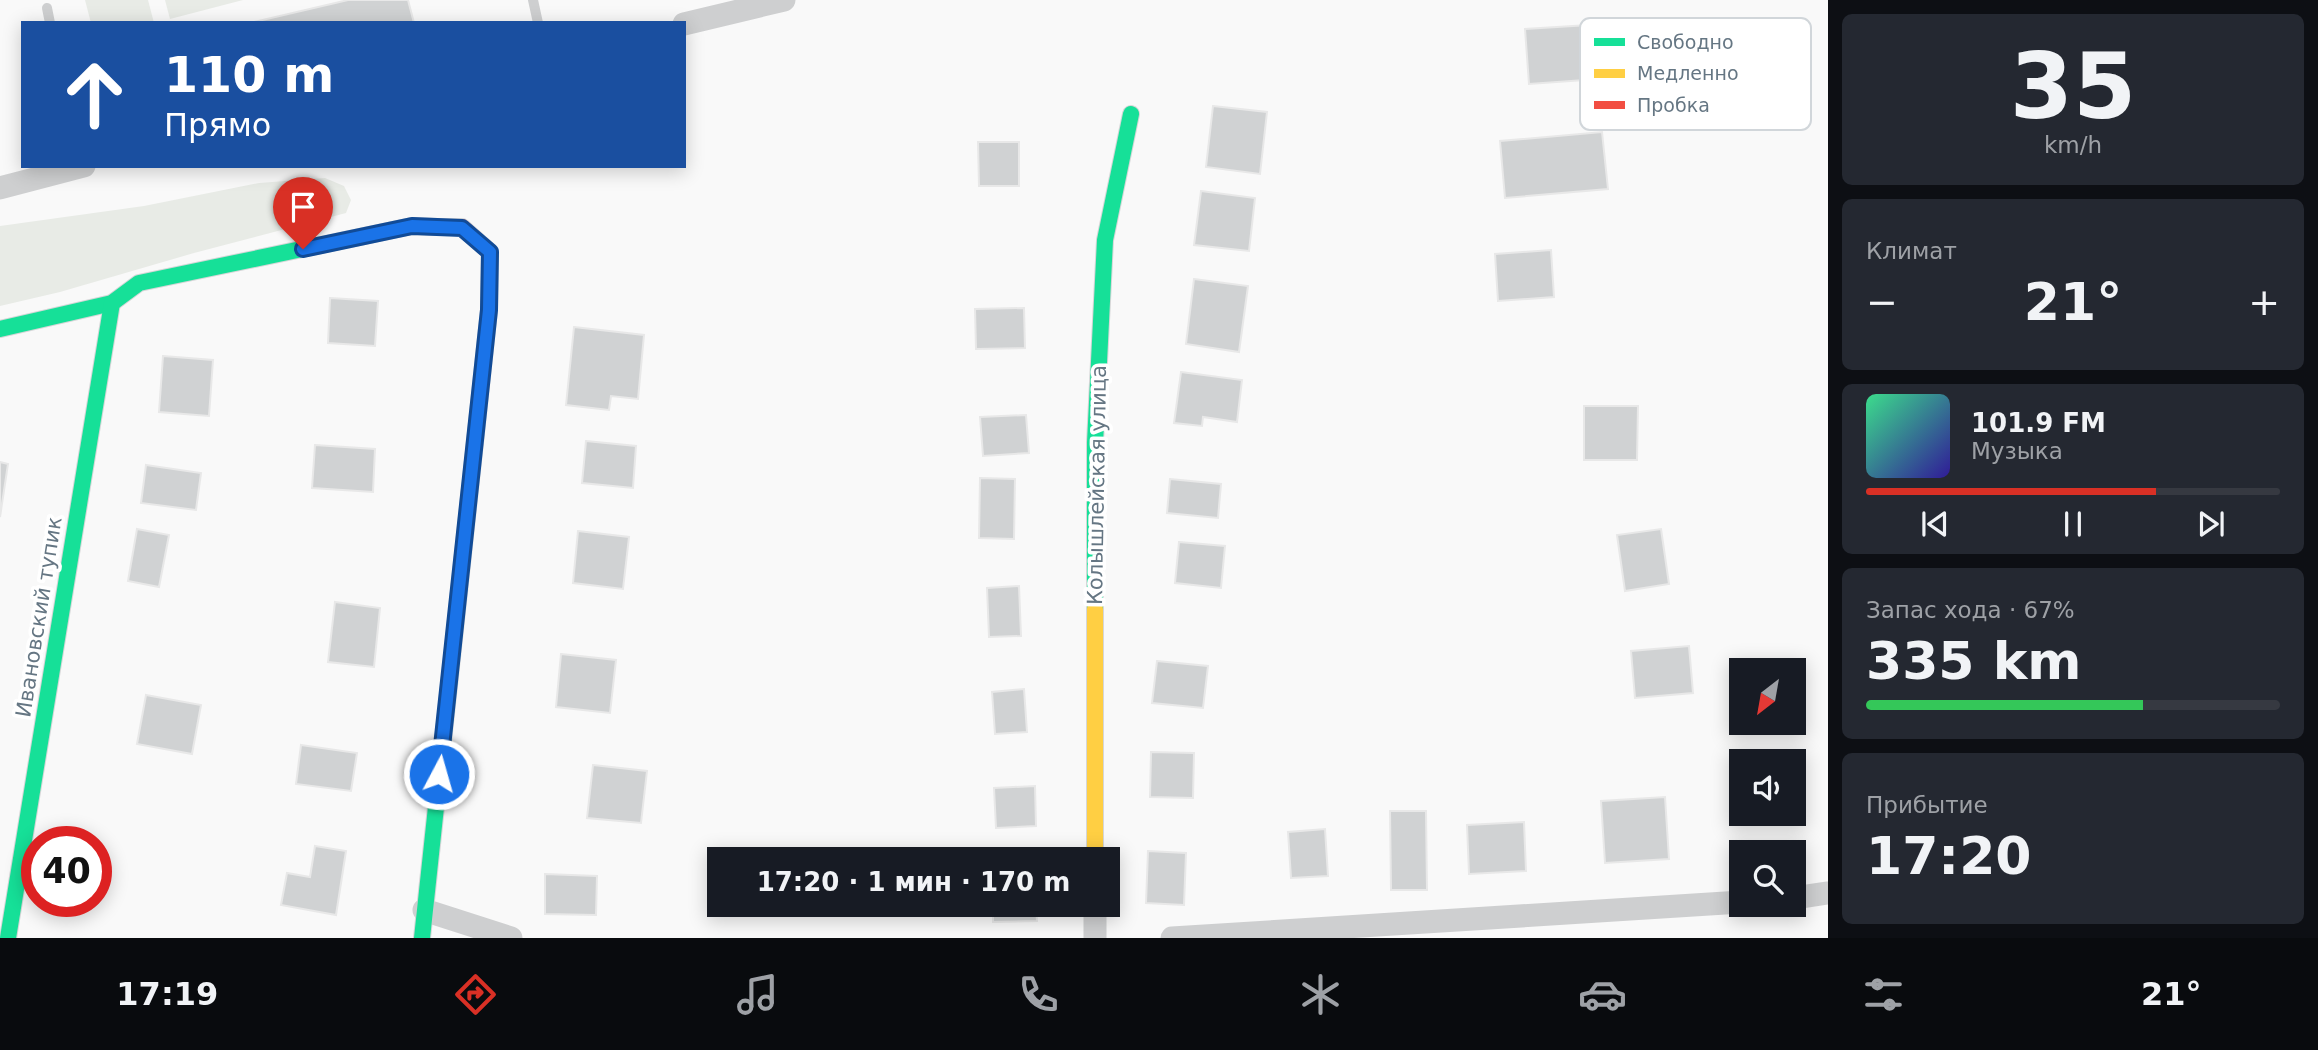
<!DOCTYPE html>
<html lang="ru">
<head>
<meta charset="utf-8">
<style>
	:root { --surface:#171b24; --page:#242831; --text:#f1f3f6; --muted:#9ea1a6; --line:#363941; --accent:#d93025 }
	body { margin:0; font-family:"DejaVu Sans",sans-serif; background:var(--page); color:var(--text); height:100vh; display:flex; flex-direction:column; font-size:26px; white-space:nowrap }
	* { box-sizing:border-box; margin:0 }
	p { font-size:23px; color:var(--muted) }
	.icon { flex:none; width:38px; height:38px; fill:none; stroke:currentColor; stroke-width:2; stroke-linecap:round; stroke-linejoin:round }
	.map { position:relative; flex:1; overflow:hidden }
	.details { display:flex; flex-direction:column; gap:14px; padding:14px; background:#0d0f14; width:490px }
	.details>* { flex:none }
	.guide { position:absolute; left:21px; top:21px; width:665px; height:147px; border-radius:0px; box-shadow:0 4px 18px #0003; background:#1a4fa0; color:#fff; overflow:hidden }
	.needle { width:46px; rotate:211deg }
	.tools { position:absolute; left:1729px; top:658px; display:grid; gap:14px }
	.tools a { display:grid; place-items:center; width:77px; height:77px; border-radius:0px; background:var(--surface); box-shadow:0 4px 18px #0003; font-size:35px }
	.speed { position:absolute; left:21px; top:826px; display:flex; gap:14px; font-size:35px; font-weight:700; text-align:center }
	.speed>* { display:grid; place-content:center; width:91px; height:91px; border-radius:50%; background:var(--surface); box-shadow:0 4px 18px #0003; line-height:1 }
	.speed .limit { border:10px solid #d22; background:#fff; color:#111 }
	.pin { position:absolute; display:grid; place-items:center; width:60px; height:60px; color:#fff; margin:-72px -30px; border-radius:50% 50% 50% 0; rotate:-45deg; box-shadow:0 0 7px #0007 }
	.pin .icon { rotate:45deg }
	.me { position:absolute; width:77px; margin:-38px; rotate:6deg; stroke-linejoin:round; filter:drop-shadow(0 0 5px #0008) }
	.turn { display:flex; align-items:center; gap:24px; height:147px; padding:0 28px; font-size:32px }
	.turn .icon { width:91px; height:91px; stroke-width:2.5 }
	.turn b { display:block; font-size:49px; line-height:60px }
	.big { font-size:52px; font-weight:700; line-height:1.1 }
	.details .widget { flex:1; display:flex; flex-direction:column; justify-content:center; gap:10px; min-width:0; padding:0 24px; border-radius:10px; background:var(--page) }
	.details .dial { align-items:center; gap:0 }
	.dial b { font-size:91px; line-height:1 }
	.song { display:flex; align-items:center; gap:21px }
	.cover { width:84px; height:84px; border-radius:10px; background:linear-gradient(135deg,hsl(150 70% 55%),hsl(250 70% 35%)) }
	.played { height:7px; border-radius:4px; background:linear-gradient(90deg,var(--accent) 70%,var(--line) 70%) }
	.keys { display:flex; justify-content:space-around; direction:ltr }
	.heat { display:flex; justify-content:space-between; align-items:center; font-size:38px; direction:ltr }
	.charge { height:10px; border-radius:5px; background:linear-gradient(90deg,#34c759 67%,var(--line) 0) }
	.trip { position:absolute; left:707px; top:847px; width:413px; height:70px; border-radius:0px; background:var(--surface); box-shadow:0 4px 18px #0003; font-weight:700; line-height:70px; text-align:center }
	.menu { display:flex; height:112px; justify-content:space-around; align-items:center; background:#090b0e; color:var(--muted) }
	.menu .icon { width:49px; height:49px }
	.menu .selected { color:var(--accent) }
	.menu b { font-size:32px; color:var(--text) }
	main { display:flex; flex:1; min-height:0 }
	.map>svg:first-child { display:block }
	.green { fill:#e8ebe6 }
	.building { fill:#d0d2d3; stroke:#e8e8e8; stroke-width:2 }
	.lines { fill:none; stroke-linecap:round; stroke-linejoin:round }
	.fast-casing { stroke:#d5d6d7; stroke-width:18 }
	.slow-casing { stroke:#d5d6d7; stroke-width:18 }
	.jam-casing { stroke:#d5d6d7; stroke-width:18 }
	.lane { stroke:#cecfd0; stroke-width:10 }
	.street { stroke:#cecfd0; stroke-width:23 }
	.fast { stroke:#16e098; stroke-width:16 }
	.slow { stroke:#ffcf43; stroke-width:16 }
	.jam { stroke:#f24e42; stroke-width:16 }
	.route-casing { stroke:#114b97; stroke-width:18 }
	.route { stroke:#1a73e8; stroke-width:12 }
	.labels { text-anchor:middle; stroke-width:7; stroke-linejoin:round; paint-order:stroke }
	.street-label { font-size:21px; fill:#657683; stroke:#fff }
	.key { fill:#fff; stroke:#d1d6da; stroke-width:2 }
	.key-label { font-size:19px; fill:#657683 }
</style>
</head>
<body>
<main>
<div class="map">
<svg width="1828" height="938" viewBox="0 0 1828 938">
	<rect width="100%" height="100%" fill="#f9f9f9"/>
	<g class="green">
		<polygon points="85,0 148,0 154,23 91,23"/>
		<polygon points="165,0 243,0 170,19"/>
		<polygon points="325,178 344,186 351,200 346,213 194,253 60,292 0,306 0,226 144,206 259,183"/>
	</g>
	<g class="building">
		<polygon points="348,0 408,0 414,23 250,23"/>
		<polygon points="1637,22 1641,76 1529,84 1525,29"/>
		<polygon points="1213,106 1267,112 1260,174 1206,167"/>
		<polygon points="1602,132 1608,189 1505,198 1500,141"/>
		<polygon points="978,142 1019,142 1019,186 979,186"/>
		<polygon points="1201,191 1255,198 1249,251 1194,245"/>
		<polygon points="1551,250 1554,297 1498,301 1495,254"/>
		<polygon points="1194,279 1248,286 1239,352 1186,344"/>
		<polygon points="330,298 378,301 375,346 328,343"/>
		<polygon points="1024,308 1025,348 976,349 975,309"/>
		<polygon points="574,327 644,335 638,399 611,396 609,410 566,405"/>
		<polygon points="163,356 213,360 209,416 159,412"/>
		<polygon points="1181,372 1242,380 1237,422 1203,417 1202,426 1174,423"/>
		<polygon points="1584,406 1638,406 1637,460 1584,460"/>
		<polygon points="1026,415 1029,453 983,456 980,417"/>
		<polygon points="586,441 636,446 633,488 582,483"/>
		<polygon points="315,445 375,449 373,492 312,488"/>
		<polygon points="0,462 8,464 0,517"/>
		<polygon points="146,465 201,473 196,510 141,503"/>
		<polygon points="980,478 1015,479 1014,539 979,538"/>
		<polygon points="1170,479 1221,484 1218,518 1167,513"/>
		<polygon points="137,529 169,535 159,587 128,581"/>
		<polygon points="1661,529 1669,584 1625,591 1617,535"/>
		<polygon points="578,531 629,537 623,589 573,583"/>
		<polygon points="1179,542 1225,546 1221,588 1175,583"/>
		<polygon points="1019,586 1021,636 989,637 987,588"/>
		<polygon points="335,602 380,608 374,667 328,662"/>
		<polygon points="1689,646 1693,693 1635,698 1631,651"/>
		<polygon points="561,654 616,660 610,713 556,707"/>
		<polygon points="1157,661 1208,666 1203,708 1152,703"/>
		<polygon points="1024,689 1027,732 995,734 992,692"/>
		<polygon points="146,695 201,705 192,754 137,744"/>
		<polygon points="301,745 357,753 351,791 296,784"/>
		<polygon points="1151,752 1194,753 1193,798 1150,797"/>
		<polygon points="593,765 647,771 641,823 587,818"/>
		<polygon points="1035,786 1036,826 996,828 994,788"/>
		<polygon points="1665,797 1669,859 1605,863 1601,801"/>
		<polygon points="1390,811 1426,811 1427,890 1391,890"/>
		<polygon points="1524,822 1526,871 1469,874 1467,825"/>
		<polygon points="1325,829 1328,876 1291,878 1288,832"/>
		<polygon points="315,846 346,851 336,915 281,905 287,873 310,877"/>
		<polygon points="1148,851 1186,853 1184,905 1146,903"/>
		<polygon points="545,874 597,876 596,915 545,914"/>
		<polygon points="993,905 1036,905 1037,921 993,922"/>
	</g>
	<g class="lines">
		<defs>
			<g id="fast">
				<polyline points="0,329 112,303 139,283 412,226 437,227"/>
				<polyline points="1095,609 1095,443 1105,240 1131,114"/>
				<polyline points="8,938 112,303"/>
				<polyline points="422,938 475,442"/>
			</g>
			<polyline id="slow" points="1095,609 1095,859"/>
			<polyline id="jam" points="437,227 462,227 490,252 489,310 475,442"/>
		</defs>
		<use href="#fast" class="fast-casing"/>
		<use href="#slow" class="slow-casing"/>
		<use href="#jam" class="jam-casing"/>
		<g class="lane">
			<polyline points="533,0 538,23"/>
			<polyline points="47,8 50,23"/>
		</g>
		<g class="street">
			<polyline points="684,24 784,0"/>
			<polyline points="0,188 84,166"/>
			<polyline points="1794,898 1828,893"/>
			<polyline points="424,910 511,938"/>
			<polyline points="1095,938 1095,905"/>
			<polyline points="1172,938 1741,902"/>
		</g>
		<use href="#fast" class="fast"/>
		<use href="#slow" class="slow"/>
		<use href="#jam" class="jam"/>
	</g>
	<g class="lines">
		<defs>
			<polyline id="route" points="303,249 412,226 462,228 490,252 489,310 439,774"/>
		</defs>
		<use href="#route" class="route-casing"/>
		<use href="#route" class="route"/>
	</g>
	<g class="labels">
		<g class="street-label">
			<text transform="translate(1097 485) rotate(-89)" y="7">Колышлейская улица</text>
			<text transform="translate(39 617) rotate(-81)" y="7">Ивановский тупик</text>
		</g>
	</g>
	<rect x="1580" y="18" width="231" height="112" rx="10" class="key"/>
	<rect x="1594" y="38" width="31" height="8" fill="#16e098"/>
	<rect x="1594" y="69" width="31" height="9" fill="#ffcf43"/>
	<rect x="1594" y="101" width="31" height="8" fill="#f24e42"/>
	<g class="key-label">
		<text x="1637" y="49">Свободно</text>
		<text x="1637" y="80">Медленно</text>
		<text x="1637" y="112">Пробка</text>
	</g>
</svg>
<div class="tools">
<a><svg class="needle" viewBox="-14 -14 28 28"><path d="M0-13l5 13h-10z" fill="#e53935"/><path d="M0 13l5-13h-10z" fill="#9ea1a6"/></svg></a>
<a><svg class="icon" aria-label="sound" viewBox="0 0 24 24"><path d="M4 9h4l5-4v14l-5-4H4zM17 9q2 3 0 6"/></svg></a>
<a><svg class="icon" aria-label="search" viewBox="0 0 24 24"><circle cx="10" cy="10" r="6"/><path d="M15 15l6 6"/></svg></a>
</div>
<div class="speed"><div class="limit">40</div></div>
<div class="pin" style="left:303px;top:249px;background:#d93025"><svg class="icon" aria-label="arrive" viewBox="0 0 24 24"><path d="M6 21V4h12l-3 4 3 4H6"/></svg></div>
<svg class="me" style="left:439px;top:774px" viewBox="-20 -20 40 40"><circle r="17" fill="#1a73e8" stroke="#fff" stroke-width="3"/><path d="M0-11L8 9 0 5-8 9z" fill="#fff"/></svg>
<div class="trip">17:20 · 1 мин · 170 m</div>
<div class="guide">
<div class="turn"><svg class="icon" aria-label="ahead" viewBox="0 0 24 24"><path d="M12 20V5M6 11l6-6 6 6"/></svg><div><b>110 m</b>Прямо</div></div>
</div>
</div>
<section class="details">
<div class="widget dial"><b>35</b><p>km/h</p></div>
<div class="widget"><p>Климат</p>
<div class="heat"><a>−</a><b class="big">21°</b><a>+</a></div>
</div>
<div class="widget">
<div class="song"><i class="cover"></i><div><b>101.9 FM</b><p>Музыка</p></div></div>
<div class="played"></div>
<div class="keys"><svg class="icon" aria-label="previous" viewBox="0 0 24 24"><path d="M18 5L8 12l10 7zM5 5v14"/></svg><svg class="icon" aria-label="pause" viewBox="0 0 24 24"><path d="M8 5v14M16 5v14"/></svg><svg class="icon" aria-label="next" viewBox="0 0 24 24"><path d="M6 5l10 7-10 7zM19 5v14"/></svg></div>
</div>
<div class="widget"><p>Запас хода · 67%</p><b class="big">335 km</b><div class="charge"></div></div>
<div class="widget"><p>Прибытие</p><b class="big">17:20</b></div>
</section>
</main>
<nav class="menu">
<b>17:19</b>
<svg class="icon selected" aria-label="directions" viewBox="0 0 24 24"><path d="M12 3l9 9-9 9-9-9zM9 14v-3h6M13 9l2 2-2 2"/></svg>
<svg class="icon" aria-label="music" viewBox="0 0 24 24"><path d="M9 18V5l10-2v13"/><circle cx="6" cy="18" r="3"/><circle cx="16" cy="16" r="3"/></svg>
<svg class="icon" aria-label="phone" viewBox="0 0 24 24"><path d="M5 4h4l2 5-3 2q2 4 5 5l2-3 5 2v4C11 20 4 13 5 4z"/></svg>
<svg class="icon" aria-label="climate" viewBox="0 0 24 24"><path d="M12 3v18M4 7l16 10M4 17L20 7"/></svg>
<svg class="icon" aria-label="car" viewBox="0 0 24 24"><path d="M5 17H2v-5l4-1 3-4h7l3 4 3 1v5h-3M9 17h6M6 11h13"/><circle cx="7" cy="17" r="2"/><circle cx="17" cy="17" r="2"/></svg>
<svg class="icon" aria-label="filters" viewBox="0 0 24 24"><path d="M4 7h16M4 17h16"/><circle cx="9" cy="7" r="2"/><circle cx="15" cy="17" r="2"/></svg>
<b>21°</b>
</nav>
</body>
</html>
